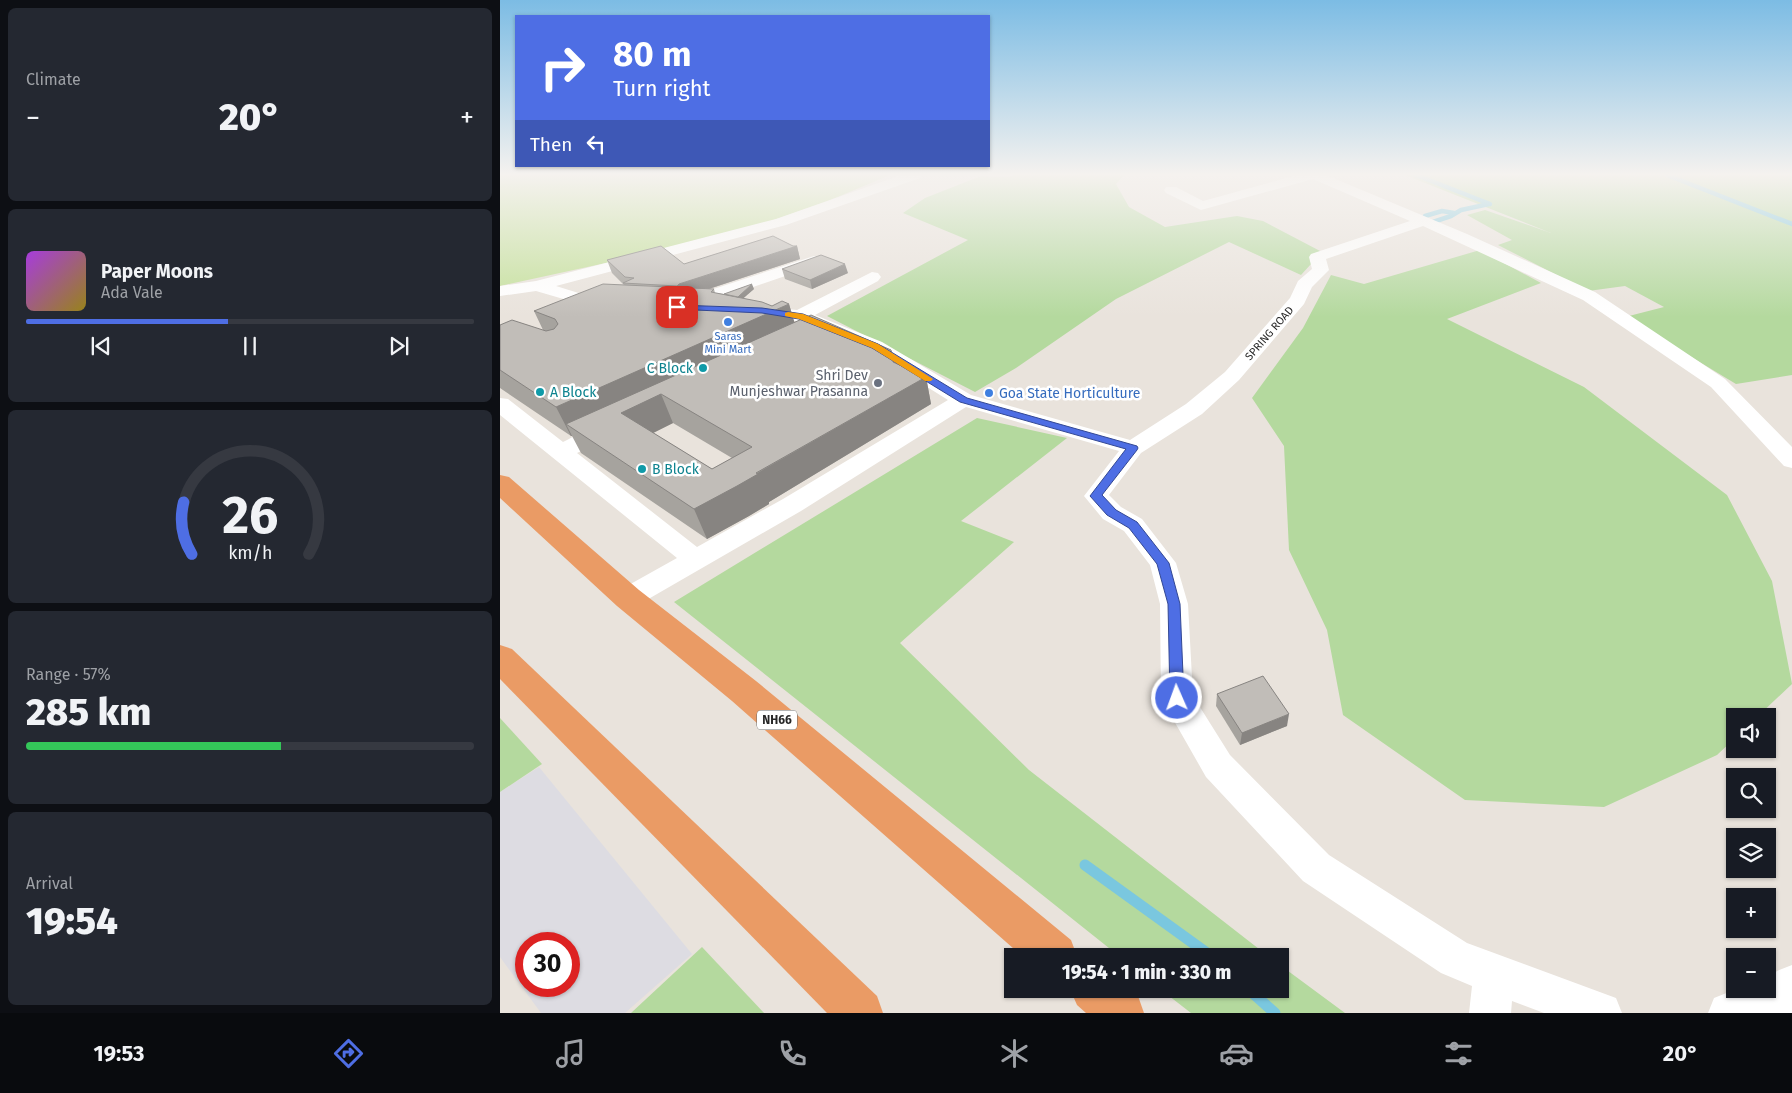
<!DOCTYPE html>
<html lang="en">
<head>
<meta charset="utf-8">
<style>
	:root { --surface:#171b24; --page:#242831; --text:#f1f3f6; --muted:#9ea1a6; --line:#363941; --accent:#4e6ee4 }
	body { margin:0; font-family:"Fira Sans",sans-serif; background:var(--page); color:var(--text); height:100vh; display:flex; flex-direction:column; font-size:19px; white-space:nowrap }
	* { box-sizing:border-box; margin:0 }
	p { font-size:16px; color:var(--muted) }
	.icon { flex:none; width:28px; height:28px; fill:none; stroke:currentColor; stroke-width:2; stroke-linecap:round; stroke-linejoin:round }
	.map { position:relative; flex:1; overflow:hidden }
	.drawer { display:flex; flex-direction:column; gap:8px; padding:8px; background:#0d0f14; width:500px }
	.drawer>* { flex:none }
	.banner { position:absolute; left:15px; top:15px; width:475px; height:152px; border-radius:0px; box-shadow:0 1px 4px #0004; background:#4e6ee4; color:#fff; overflow:hidden }
	.tools { position:absolute; left:1226px; top:708px; display:grid; gap:10px }
	.tools a { display:grid; place-items:center; width:50px; height:50px; border-radius:0px; background:var(--surface); box-shadow:0 1px 4px #0004; font-size:25px }
	.speed { position:absolute; left:15px; top:932px; display:flex; gap:10px; font-size:25px; font-weight:700; text-align:center }
	.speed>* { display:grid; place-content:center; width:65px; height:65px; border-radius:50%; background:var(--surface); box-shadow:0 1px 4px #0004; line-height:1 }
	.speed .limit { border:8px solid #d22; background:#fff; color:#111 }
	.pin { position:absolute; display:grid; place-items:center; width:42px; height:42px; color:#fff; margin:-21px; border-radius:10px; box-shadow:0 2px 8px #0006 }
	.me { position:absolute; width:55px; margin:-28px; rotate:358deg; stroke-linejoin:round; filter:drop-shadow(0 0 4px #0008) }
	.turn { display:flex; align-items:center; gap:18px; height:105px; padding:0 15px; font-size:22px }
	.turn .icon { width:65px; height:65px; stroke-width:2.5 }
	.turn b { display:block; font-size:35px; line-height:42px }
	.then { display:flex; align-items:center; height:48px; padding:0 15px; background:#0003; gap:10px; font-size:19px }
	.big { font-size:38px; font-weight:800; line-height:1.1 }
	.drawer .widget { flex:1; display:flex; flex-direction:column; justify-content:center; gap:8px; min-width:0; padding:0 18px; border-radius:8px; background:var(--page) }
	.drawer .dial { align-items:center; gap:0 }
	.dial svg { height:130px; overflow:visible; fill:none; stroke:var(--line); stroke-width:7; stroke-linecap:round; text-anchor:middle }
	.dial text { fill:var(--text); stroke:none }
	.song { display:flex; align-items:center; gap:15px }
	.cover { width:60px; height:60px; border-radius:8px; background:linear-gradient(135deg,hsl(280 70% 55%),hsl(50 70% 35%)) }
	.played { height:5px; border-radius:2px; background:linear-gradient(90deg,var(--accent) 45%,var(--line) 45%) }
	.keys { display:flex; justify-content:space-around; direction:ltr }
	.heat { display:flex; justify-content:space-between; align-items:center; font-size:28px; direction:ltr }
	.charge { height:8px; border-radius:4px; background:linear-gradient(90deg,#34c759 57%,var(--line) 0) }
	.trip { position:absolute; left:504px; top:948px; width:285px; height:50px; border-radius:0px; background:var(--surface); box-shadow:0 1px 4px #0004; font-weight:800; line-height:50px; text-align:center }
	.dock { display:flex; height:80px; justify-content:space-around; align-items:center; background:#090b0e; color:var(--muted) }
	.dock .icon { width:35px; height:35px }
	.dock .on { color:var(--accent) }
	.dock b { font-size:22px; color:var(--text) }
	main { display:flex; flex:1; min-height:0 }
	.map>svg:first-child { display:block }
	.industrial { fill:#dddce2; fill-rule:evenodd }
	.green { fill:#b4d99e }
	.pitch { fill:#c4e09b }
	.lines { fill:none; stroke-linecap:round; stroke-linejoin:round }
	.stream-far1 { stroke:#7ac7df; stroke-width:4.5 }
	.stream { stroke:#7ac7df; stroke-width:11 }
	.minor { fill:#fff; fill-rule:evenodd }
	.highway { fill:#ea9b65; fill-rule:evenodd }
	.wall { fill:#a6a39e; fill-rule:evenodd }
	.shaded-wall { fill:#878481 }
	.building { fill:#c1bdb8; stroke:#878481; fill-rule:evenodd }
	.route { fill:#4e6ee4; stroke:#334894 }
	.slow { fill:#f59e0b }
	.shop-dot { fill:#3f7fe0; stroke:#fff; stroke-width:2 }
	.culture-dot { fill:#0f9aa8; stroke:#fff; stroke-width:2 }
	.worship-dot { fill:#6b7280; stroke:#fff; stroke-width:2 }
	.labels { text-anchor:middle; stroke-width:5; stroke-linejoin:round; paint-order:stroke }
	.far-street-label { font-size:11px; fill:#282828; stroke:#fff }
	.far-shop-label { font-size:11px; fill:#366cbe; stroke:#fff }
	.shield { fill:#fff; stroke:#686868; stroke-width:1 }
	.shield-label { font-size:12px; font-weight:bold; fill:#282828 }
	.culture-label { font-size:14px; fill:#0d838f; stroke:#fff; text-anchor:start }
	.worship-label { font-size:14px; fill:#5b616d; stroke:#fff; text-anchor:end }
	.shop-label { font-size:14px; fill:#366cbe; stroke:#fff; text-anchor:start }
</style>
</head>
<body>
<main>
<section class="drawer">
<div class="widget"><p>Climate</p>
<div class="heat"><a>−</a><b class="big">20°</b><a>+</a></div>
</div>
<div class="widget">
<div class="song"><i class="cover"></i><div><b>Paper Moons</b><p>Ada Vale</p></div></div>
<div class="played"></div>
<div class="keys"><svg class="icon" aria-label="previous" viewBox="0 0 24 24"><path d="M18 5L8 12l10 7zM5 5v14"/></svg><svg class="icon" aria-label="pause" viewBox="0 0 24 24"><path d="M8 5v14M16 5v14"/></svg><svg class="icon" aria-label="next" viewBox="0 0 24 24"><path d="M6 5l10 7-10 7zM19 5v14"/></svg></div>
</div>
<div class="widget dial"><svg viewBox="0 0 100 80">
<path d="M14 69A42 42 0 1 1 86 69"/>
<path d="M14 69A42 42 0 0 1 9 37" stroke="#4e6ee4"/>
<text x="50" y="56" font-size="32" font-weight="700">26</text>
<text x="50" y="72" font-size="11">km/h</text>
</svg></div>
<div class="widget"><p>Range · 57%</p><b class="big">285 km</b><div class="charge"></div></div>
<div class="widget"><p>Arrival</p><b class="big">19:54</b></div>
</section>
<div class="map">
<svg width="1292" height="1013" viewBox="0 0 1292 1013">
	<rect width="100%" height="100%" fill="#e9e3dc"/>
	<path class="industrial" d="M39 767 192 954 125 1013H41L0 957V792ZM26 944H69V986H26Z"/>
	<g class="green">
		<polygon points="514,175 624,175 616,184 629,207 665,227 737,216 763,221 822,252 801,275 729,242 616,299 516,368 475,392 327,316 468,240 403,213 425,198 481,176 508,177"/>
		<polygon points="905,175 1292,175 1292,375 1236,384 1125,317 1164,307 1125,286 1088,291 998,245 1012,240 967,215 985,210 1051,233"/>
		<polygon points="980,250 1041,283 947,319 1084,387 1227,495 1272,581 1292,684 1258,716 1235,716 1235,738 1217,755 1104,807 965,800 843,715 827,630 789,550 784,446 752,398 803,328 831,275 864,284"/>
		<polygon points="477,418 567,438 461,521 514,542 400,643 529,770 768,956 619,956 174,602"/>
		<polygon points="0,718 42,764 0,792"/>
		<polygon points="202,947 264,1013 131,1013"/>
		<polygon points="780,965 845,1013 691,1013 660,989 780,989"/>
	</g>
	<polygon class="pitch" points="0,175 390,175 328,201 268,222 115,261 0,286"/>
	<g class="lines">
		<g class="stream-far1">
			<polyline points="916,175 990,204"/>
			<polyline points="1167,175 1292,224"/>
			<polyline points="925,216 942,211 954,213"/>
			<polyline points="927,224 951,216 961,210 989,204"/>
		</g>
		<g class="stream">
			<polyline points="585,865 711,956"/>
			<polyline points="748,989 775,1013"/>
		</g>
		<g class="minor">
			<polygon points="401,175 422,175 420,178 286,225 56,286 85,295 111,298 114,302 111,306 105,307 84,305 36,291 0,296 0,286 36,281 276,219"/>
			<path d="M797 175H826L967 234 1095 292 1225 379 1292 447V468L1284 466 1211 387 1083 300 923 226 826 259 829 270 812 287 804 304 739 380 702 414 641 453 609 495 621 507 642 519 676 563 688 604 693 696 730 755 829 855 967 943 1116 998 1122 1013H1044L1012 1001 1011 1013H969L972 986 941 973 803 881 706 777 661 698 660 604 650 565 624 531 603 519 584 496 619 451 466 407 301 511 138 605 128 608 118 605 114 598 118 591 177 558 0 415V398L8 399 63 442C78 435 97 421 115 425L118 430 115 435 77 453 197 547 283 499 448 400 368 350 296 321 254 315 251 311 254 307 260 306 297 310 372 272 378 273 381 277 378 281 315 315 382 342 471 395 630 440 686 404 725 372 790 298 798 281 812 269 809 257 811 254 910 221 813 179 701 210 666 193 664 190 666 187H676L703 201Z"/>
			<polygon points="314,256 320,258 322,261 320,264 192,308 186,309 180,308 177,304 180,300"/>
			<polygon points="1292,965 1292,1013 1208,1013 1214,998 1229,992 1251,992 1255,989 1268,989 1268,979 1277,971"/>
		</g>
		<g class="highway">
			<polygon points="0,475 9,477 139,590 256,681 571,940 577,956 522,956 232,701 117,606 0,498"/>
			<polygon points="0,645 12,649 377,996 383,1013 327,1013 0,679"/>
			<polygon points="570,989 628,989 638,996 644,1013 586,1013 577,1005"/>
		</g>
	</g>
	<g class="wall">
		<path d="M293 246H297L300 259 209 289H214L215 293 224 294 254 289 243 298 272 306 289 304 294 322 391 350 394 362 426 377 431 404 269 502V504L249 516 207 539 81 453 72 436H71L0 388V325L43 330 34 311 124 285 112 273 107 260 184 264ZM173 423 232 458 212 469 153 433Z"/>
		<polygon points="282,269 348,273 312,289 285,279"/>
		<polygon points="717,694 787,726 740,745 716,706"/>
	</g>
	<g class="shaded-wall">
		<polygon points="297,246 300,259 184,297 182,300 177,286 179,284"/>
		<polygon points="345,264 348,273 312,289 310,280"/>
		<polygon points="252,284 254,289 238,303 236,298"/>
		<polygon points="289,304 297,331 161,394 173,423 135,442 66,424 72,436 71,436 56,407"/>
		<polygon points="426,377 431,404 269,502 269,504 249,516 207,539 194,509"/>
		<polygon points="789,714 787,726 740,745 742,733"/>
	</g>
	<g class="building">
		<polygon points="273,236 293,246 297,246 179,284 177,286 123,283 134,278 125,277 107,260 161,246 184,264"/>
		<polygon points="321,255 345,264 310,280 282,269"/>
		<polygon points="103,284 214,289 211,292 262,302 272,306 282,301 289,304 56,407 0,370 0,325 12,320 46,331 54,329 58,324 55,319 34,311"/>
		<polygon points="252,284 238,297 224,294"/>
		<path d="M311 315 391 350 393 362 426 377 256 473 258 474 237 486 194 509 66 424ZM161 394 252 447 212 469 121 413Z"/>
		<polygon points="763,676 789,714 742,733 717,694"/>
	</g>
	<linearGradient id="sky" x2="0" y2="1"><stop stop-color="#7cbce4"/><stop offset="0.55" stop-color="#f5f2ef"/><stop offset="1" stop-color="#f5f2ef" stop-opacity="0"/></linearGradient>
	<rect width="1292" height="317" fill="url(#sky)"/>
	<polygon class="route" points="177,305 262,308 303,314 378,344 467,398 637,446 638,448 637,450 602,495 616,510 637,522 669,563 680,604 684,698 682,702 677,704 672,702 670,698 668,604 657,564 629,528 607,515 590,496 626,449 460,402 372,348 299,319 262,313 174,309 174,306"/>
	<polygon class="slow" points="288,312 303,314 378,344 433,379 431,381 425,381 372,348 299,319 285,316 285,313"/>
	<g class="shop-dot">
		<circle cx="228" cy="322" r="5"/>
		<circle cx="489" cy="393" r="5"/>
	</g>
	<g class="culture-dot">
		<circle cx="203" cy="368" r="5"/>
		<circle cx="40" cy="392" r="5"/>
		<circle cx="142" cy="469" r="5"/>
	</g>
	<circle class="worship-dot" cx="378" cy="383" r="5"/>
	<g class="labels">
		<g class="far-street-label">
			<text transform="translate(769 333) rotate(-49)" y="4">SPRING ROAD</text>
		</g>
		<g class="far-shop-label">
			<text x="228" y="340">Saras<tspan x="228" dy="13">Mini Mart</tspan></text>
		</g>
		<rect class="shield" x="257" y="710.5" width="40" height="19" rx="4"/>
		<g class="shield-label">
			<text x="277" y="724">NH66</text>
		</g>
		<g class="culture-label">
			<text x="193" y="373" text-anchor="end">C Block</text>
			<text x="50" y="397">A Block</text>
			<text x="152" y="474">B Block</text>
		</g>
		<g class="worship-label">
			<text x="368" y="380">Shri Dev<tspan x="368" dy="16">Munjeshwar Prasanna</tspan></text>
		</g>
		<g class="shop-label">
			<text x="499" y="398">Goa State Horticulture</text>
		</g>
	</g>
</svg>
<div class="tools">
<a><svg class="icon" aria-label="sound" viewBox="0 0 24 24"><path d="M4 9h4l5-4v14l-5-4H4zM17 9q2 3 0 6"/></svg></a>
<a><svg class="icon" aria-label="search" viewBox="0 0 24 24"><circle cx="10" cy="10" r="6"/><path d="M15 15l6 6"/></svg></a>
<a><svg class="icon" aria-label="layers" viewBox="0 0 24 24"><path d="M12 4l9 5-9 5-9-5zM3 14l9 5 9-5"/></svg></a>
<a>+</a>
<a>−</a>
</div>
<div class="speed"><div class="limit">30</div></div>
<div class="pin" style="left:177px;top:307px;background:#d93025"><svg class="icon" aria-label="arrive" viewBox="0 0 24 24"><path d="M6 21V4h12l-3 4 3 4H6"/></svg></div>
<svg class="me" style="left:677px;top:698px" viewBox="-20 -20 40 40"><circle r="17" fill="#4e6ee4" stroke="#fff" stroke-width="3"/><path d="M0-11L8 9 0 5-8 9z" fill="#fff"/></svg>
<div class="trip">19:54 · 1 min · 330 m</div>
<div class="banner">
<div class="turn"><svg class="icon" aria-label="right" viewBox="0 0 24 24"><path d="M7 20v-9h11M14 6l5 5-5 5"/></svg><div><b>80 m</b>Turn right</div></div>
<div class="then">Then<svg class="icon" aria-label="left" viewBox="0 0 24 24"><path d="M17 20v-9H6M10 6l-5 5 5 5"/></svg></div>
</div>
</div>
</main>
<nav class="dock">
<b>19:53</b>
<svg class="icon on" aria-label="directions" viewBox="0 0 24 24"><path d="M12 3l9 9-9 9-9-9zM9 14v-3h6M13 9l2 2-2 2"/></svg>
<svg class="icon" aria-label="music" viewBox="0 0 24 24"><path d="M9 18V5l10-2v13"/><circle cx="6" cy="18" r="3"/><circle cx="16" cy="16" r="3"/></svg>
<svg class="icon" aria-label="phone" viewBox="0 0 24 24"><path d="M5 4h4l2 5-3 2q2 4 5 5l2-3 5 2v4C11 20 4 13 5 4z"/></svg>
<svg class="icon" aria-label="climate" viewBox="0 0 24 24"><path d="M12 3v18M4 7l16 10M4 17L20 7"/></svg>
<svg class="icon" aria-label="car" viewBox="0 0 24 24"><path d="M5 17H2v-5l4-1 3-4h7l3 4 3 1v5h-3M9 17h6M6 11h13"/><circle cx="7" cy="17" r="2"/><circle cx="17" cy="17" r="2"/></svg>
<svg class="icon" aria-label="filters" viewBox="0 0 24 24"><path d="M4 7h16M4 17h16"/><circle cx="9" cy="7" r="2"/><circle cx="15" cy="17" r="2"/></svg>
<b>20°</b>
</nav>
</body>
</html>
